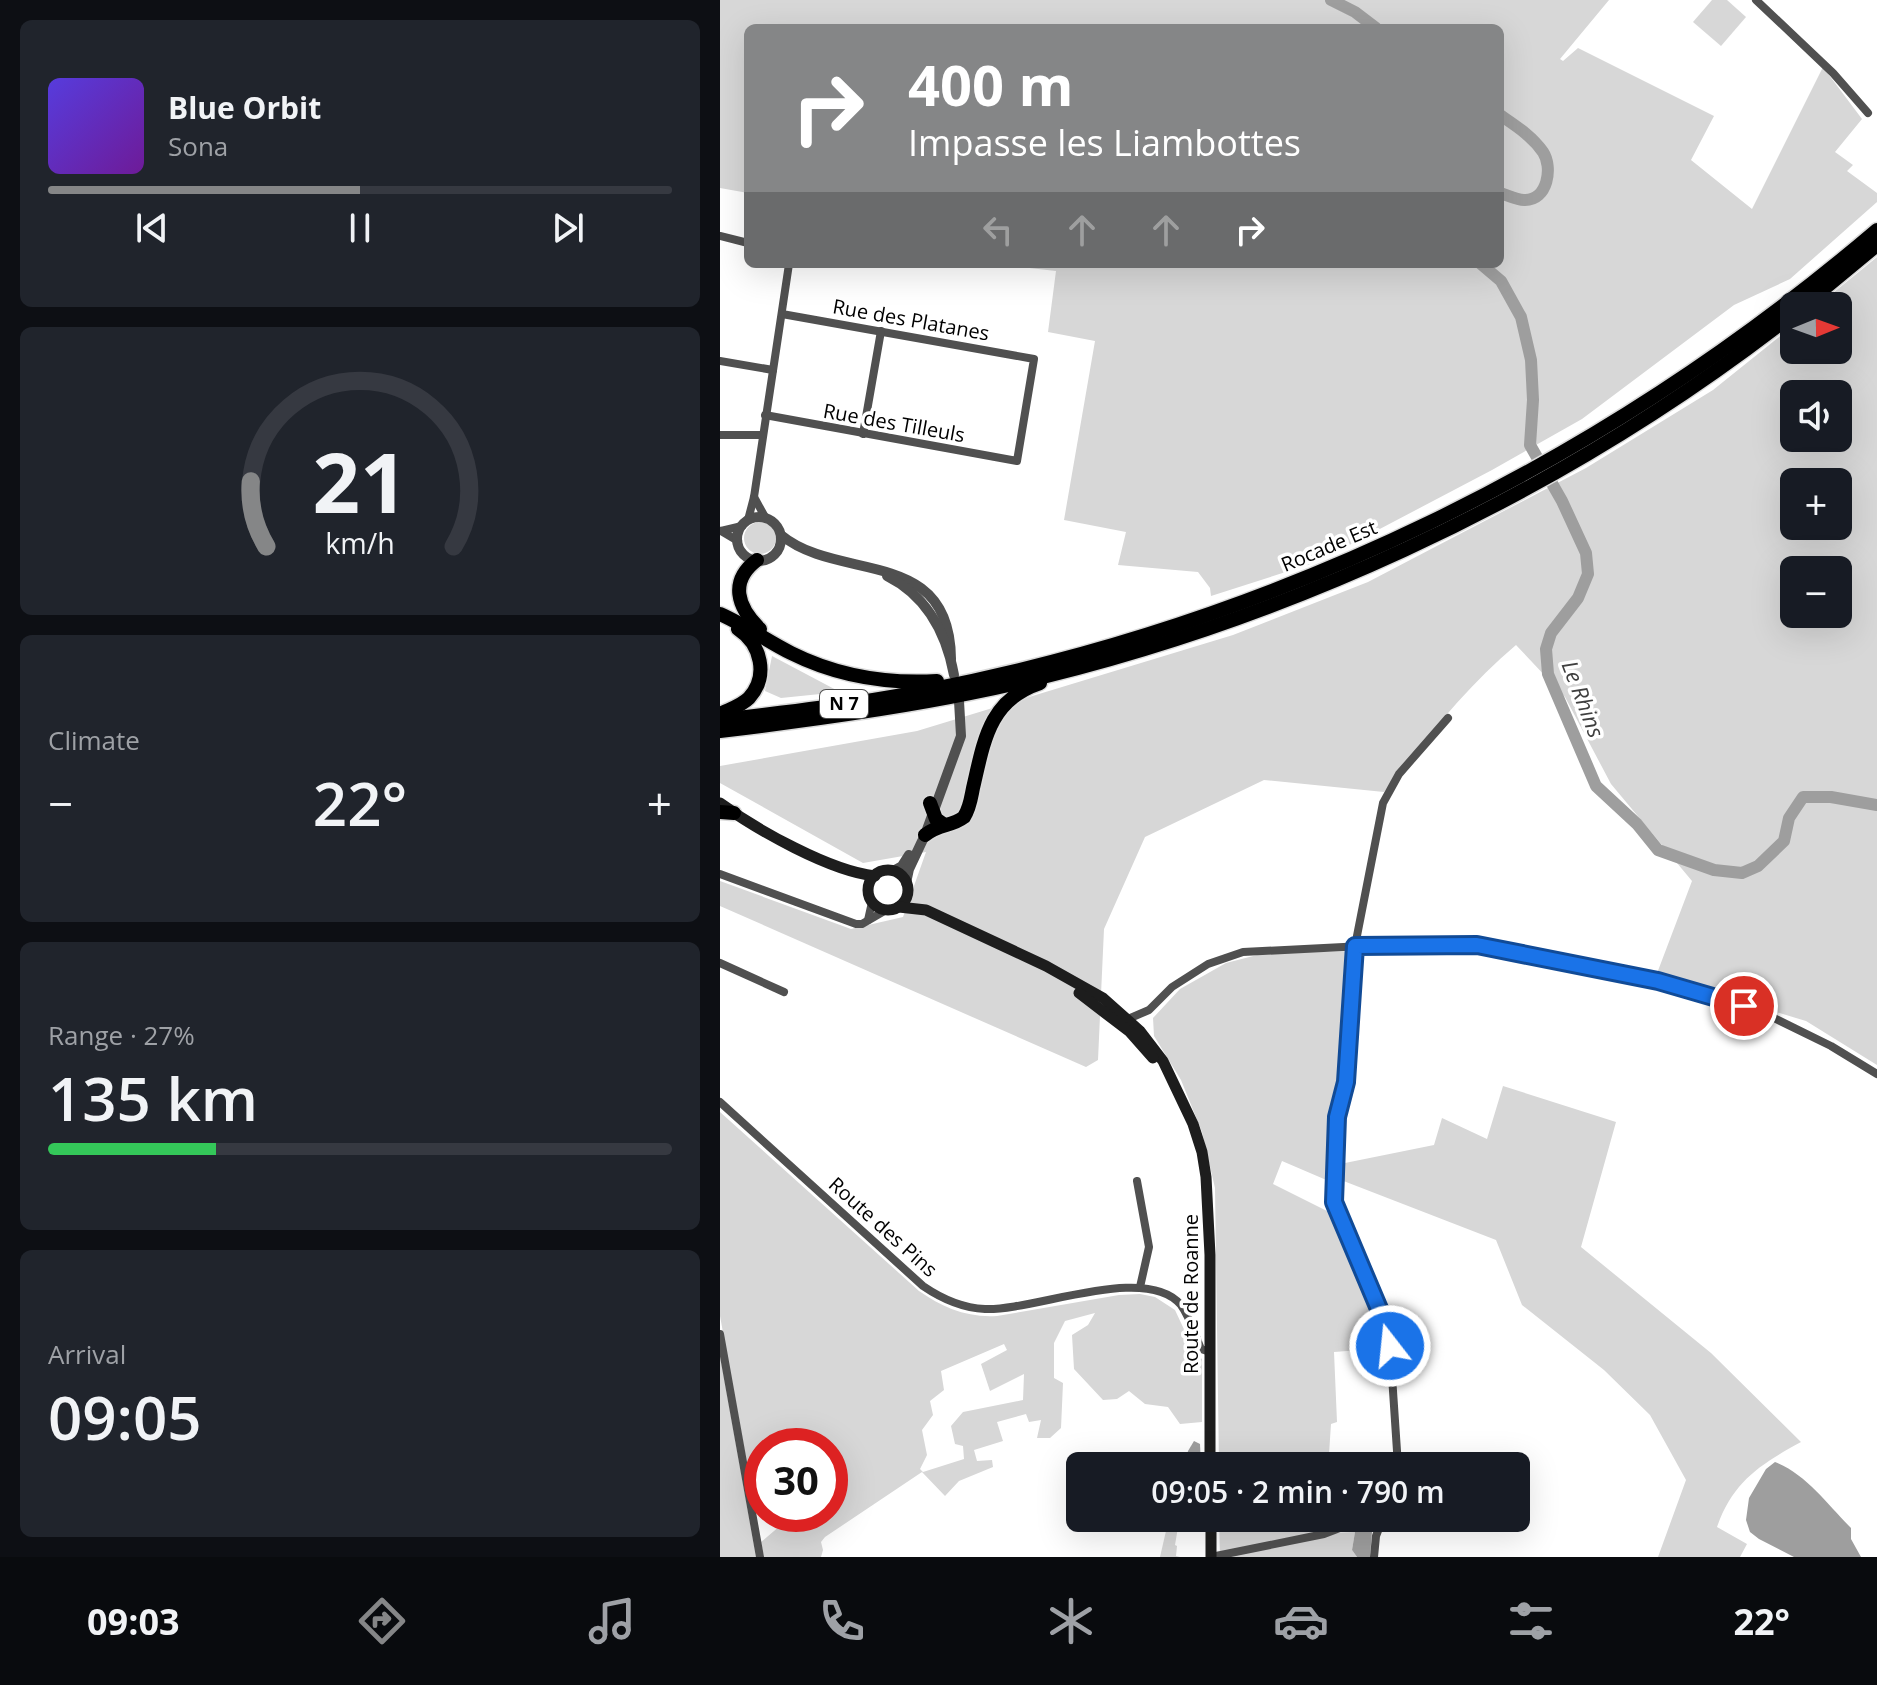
<!DOCTYPE html>
<html lang="en">
<head>
<meta charset="utf-8">
<style>
	:root { --surface:#171b24; --page:#20242c; --text:#f1f3f6; --muted:#9ea1a6; --line:#363941; --accent:#858687 }
	body { margin:0; font-family:"Open Sans",sans-serif; background:var(--page); color:var(--text); height:100vh; display:flex; flex-direction:column; font-size:30px; white-space:nowrap }
	* { box-sizing:border-box; margin:0 }
	p { font-size:26px; color:var(--muted) }
	.icon { flex:none; width:44px; height:44px; fill:none; stroke:currentColor; stroke-width:2; stroke-linecap:round; stroke-linejoin:round }
	.map { position:relative; flex:1; overflow:hidden }
	.sheet { display:flex; flex-direction:column; gap:20px; padding:20px; background:#0d0f14; width:720px }
	.sheet>* { flex:none }
	.top-card { position:absolute; left:24px; top:24px; width:760px; height:244px; border-radius:12px; box-shadow:0 8px 32px #0002; background:#858687; color:#fff; overflow:hidden }
	.needle { width:52px; rotate:89deg }
	.buttons { position:absolute; left:1060px; top:292px; display:grid; gap:16px }
	.buttons a { display:grid; place-items:center; width:72px; height:72px; border-radius:12px; background:var(--surface); box-shadow:0 8px 32px #0002; font-size:40px }
	.speed { position:absolute; left:24px; top:1428px; display:flex; gap:16px; font-size:40px; font-weight:700; text-align:center }
	.speed>* { display:grid; place-content:center; width:104px; height:104px; border-radius:50%; background:var(--surface); box-shadow:0 8px 32px #0002; line-height:1 }
	.speed .limit { border:12px solid #d22; background:#fff; color:#111 }
	.pin { position:absolute; display:grid; place-items:center; width:68px; height:68px; color:#fff; margin:-34px; border:4px solid #fff; border-radius:50%; box-shadow:0 2px 8px #0007 }
	.me { position:absolute; width:88px; margin:-44px; rotate:344deg; stroke-linejoin:round; filter:drop-shadow(0 0 6px #0008) }
	.turn { display:flex; align-items:center; gap:28px; height:168px; padding:0 32px; font-size:36px }
	.turn .icon { width:104px; height:104px; stroke-width:2.5 }
	.turn b { display:block; font-size:56px; line-height:68px }
	.lanes { display:flex; align-items:center; height:76px; padding:0 32px; background:#0003; justify-content:center; gap:40px; direction:ltr }
	.lanes .off { opacity:.35 }
	.big { font-size:60px; font-weight:600; line-height:1.1 }
	.sheet .widget { flex:1; display:flex; flex-direction:column; justify-content:center; gap:12px; min-width:0; padding:0 28px; border-radius:12px; background:var(--page) }
	.sheet .dial { align-items:center; gap:0 }
	.dial svg { height:208px; overflow:visible; fill:none; stroke:var(--line); stroke-width:7; stroke-linecap:round; text-anchor:middle }
	.dial text { fill:var(--text); stroke:none }
	.song { display:flex; align-items:center; gap:24px }
	.cover { width:96px; height:96px; border-radius:12px; background:linear-gradient(135deg,hsl(250 70% 55%),hsl(280 70% 35%)) }
	.played { height:8px; border-radius:4px; background:linear-gradient(90deg,var(--accent) 50%,var(--line) 50%) }
	.keys { display:flex; justify-content:space-around; direction:ltr }
	.heat { display:flex; justify-content:space-between; align-items:center; font-size:44px; direction:ltr }
	.charge { height:12px; border-radius:6px; background:linear-gradient(90deg,#34c759 27%,var(--line) 0) }
	.trip { position:absolute; left:346px; top:1452px; width:464px; height:80px; border-radius:12px; background:var(--surface); box-shadow:0 8px 32px #0002; font-weight:600; line-height:80px; text-align:center }
	.tabs { display:flex; height:128px; justify-content:space-around; align-items:center; background:#090b0e; color:var(--muted) }
	.tabs .icon { width:56px; height:56px }
	.tabs .current { color:var(--accent) }
	.tabs b { font-size:36px; color:var(--text) }
	main { display:flex; flex:1; min-height:0 }
	.map>svg:first-child { display:block }
	.green { fill:#d7d7d7; fill-rule:evenodd }
	.water { fill:#9e9e9e }
	.lines { fill:none; stroke-linecap:round; stroke-linejoin:round }
	.river { stroke:#9e9e9e; stroke-width:12 }
	.trunk-casing { stroke:#dbdbdb; stroke-width:17 }
	.minor { stroke:#505050; stroke-width:8 }
	.tertiary { stroke:#505050; stroke-width:10 }
	.secondary { stroke:#1d1d1d; stroke-width:11 }
	.trunk { stroke:#000; stroke-width:14 }
	.route-casing { stroke:#114b97; stroke-width:20 }
	.route { stroke:#1a73e8; stroke-width:14 }
	.labels { text-anchor:middle; stroke-width:7; stroke-linejoin:round; paint-order:stroke }
	.shield { fill:#fff; stroke:#4c4c4c; stroke-width:2 }
	.shield-label { font-size:18px; font-weight:bold; fill:#000 }
	.street-label { font-size:20px; fill:#000; stroke:#fff }
	.water-label { font-size:22px; font-style:italic; fill:#3f3f3f; stroke:#fff }
</style>
</head>
<body>
<main>
<section class="sheet">
<div class="widget">
<div class="song"><i class="cover"></i><div><b>Blue Orbit</b><p>Sona</p></div></div>
<div class="played"></div>
<div class="keys"><svg class="icon" aria-label="previous" viewBox="0 0 24 24"><path d="M18 5L8 12l10 7zM5 5v14"/></svg><svg class="icon" aria-label="pause" viewBox="0 0 24 24"><path d="M8 5v14M16 5v14"/></svg><svg class="icon" aria-label="next" viewBox="0 0 24 24"><path d="M6 5l10 7-10 7zM19 5v14"/></svg></div>
</div>
<div class="widget dial"><svg viewBox="0 0 100 80">
<path d="M14 69A42 42 0 1 1 86 69"/>
<path d="M14 69A42 42 0 0 1 8 44" stroke="#858687"/>
<text x="50" y="56" font-size="32" font-weight="700">21</text>
<text x="50" y="72" font-size="11">km/h</text>
</svg></div>
<div class="widget"><p>Climate</p>
<div class="heat"><a>−</a><b class="big">22°</b><a>+</a></div>
</div>
<div class="widget"><p>Range · 27%</p><b class="big">135 km</b><div class="charge"></div></div>
<div class="widget"><p>Arrival</p><b class="big">09:05</b></div>
</section>
<div class="map">
<svg width="1157" height="1557" viewBox="0 0 1157 1557">
	<rect width="100%" height="100%" fill="#fff"/>
	<g class="green">
		<polygon points="0,0 889,0 840,59 843,61 858,48 994,116 971,160 1032,209 1103,67 1142,119 1115,152 1133,165 1127,171 1157,193 1157,202 1070,279 1014,305 862,419 772,470 597,562 491,596 490,588 478,572 398,565 406,532 344,520 375,341 328,332 336,271 273,264 780,264 780,28 28,28 28,193 0,188"/>
		<polygon points="992,0 1007,0 1026,17 1001,46 973,22"/>
		<path d="M1157 257V1065L1086 1021 936 976 972 881 891 784 845 697 796 645C745 688 705 740 664 792L544 780 425 837 384 929 378 1060 366 1067 0 906V881L131 929 183 917 206 852 143 863 0 783V766L197 731 513 635 648 582 866 468 993 390 1074 325V350H1118V306H1097ZM1074 394H1118V438H1074ZM1074 482H1118V526H1074ZM1074 570H1118V614H1074Z"/>
		<circle cx="40" cy="538" r="16"/>
		<polygon points="52,656 120,692 61,698 45,691"/>
		<polygon points="632,951 622,1083 611,1182 562,1161 553,1184 611,1213 651,1296 662,1324 667,1348 614,1352 617,1422 611,1424 609,1454 605,1466 499,1466 495,1188 482,1132 461,1080 434,1036 433,1018 460,989 506,963 545,953"/>
		<path d="M783 1086 896 1122 861 1247 991 1353 1081 1442C1041 1464 1013 1481 997 1527L1027 1544 1020 1557H938L966 1480 930 1415 884 1370 802 1305 776 1240 621 1180 620 1164 714 1145 722 1118 767 1139Z"/>
		<path d="M0 1112 199 1291C222 1307 247 1318 277 1316L399 1295 420 1294 435 1297 455 1310 475 1353 482 1359V1422L460 1424 448 1407 425 1404 409 1391 397 1399 383 1400 354 1369 352 1335 368 1325 375 1313 345 1321 334 1343V1378L343 1383 341 1428 330 1438H317L321 1420 309 1422 306 1414 277 1422 283 1441 254 1450 257 1461 272 1460 273 1467 239 1481 225 1496 202 1472 105 1537 101 1542 103 1550 101 1557H44L41 1542 74 1514H110V1446H42V1480L31 1486 0 1316ZM284 1344 287 1350 261 1364 270 1391 304 1374 303 1400 243 1412 231 1426 235 1444 243 1446 244 1459 203 1472 200 1469 207 1455 202 1430 213 1415 210 1401 224 1390 221 1371Z"/>
		<polygon points="0,1355 36,1557 0,1557"/>
		<polygon points="449,1518 483,1518 483,1526 459,1521 455,1545 457,1546 456,1556 460,1557 440,1557"/>
		<polygon points="499,1518 606,1518 610,1533 635,1532 632,1550 637,1557 500,1557"/>
	</g>
	<g class="water">
		<polygon points="474,1441 480,1444 481,1466 464,1466 468,1451"/>
		<path d="M1055 1462C1086 1474 1108 1505 1131 1528V1539L1141 1557H1074L1039 1539 1030 1532 1026 1520 1029 1498 1046 1469Z"/>
		<polygon points="635,1532 652,1532 650,1557 637,1557 632,1550"/>
	</g>
	<g class="lines">
		<g class="river">
			<polyline points="611,0 635,12 656,28"/>
			<path d="M780 115C796 126 812 136 823 152 833 167 828 201 804 200 797 200 787 195 780 193"/>
			<polyline points="761,264 781,281 801,317 811,360 813,400 810,445 842,501 866,553 868,574 858,598 831,633 826,649 828,674 876,786 917,824 938,850 994,870 1022,873 1038,866 1064,841 1069,818 1083,797 1111,797 1157,805"/>
		</g>
		<defs>
			<g id="trunk">
				<polyline points="1083,306 1157,245"/>
				<path d="M37 560C9 581 17 607 40 629"/>
				<path d="M0 614C25 625 47 641 71 653 117 676 166 684 217 681"/>
				<path d="M0 714C10 709 21 706 29 698 49 676 41 644 18 629"/>
				<path d="M0 720C68 712 136 704 203 691 556 623 884 463 1157 230"/>
				<path d="M0 731C84 721 168 710 251 693 545 633 838 498 1074 313"/>
				<polyline points="210,803 216,819 223,824"/>
				<polyline points="0,812 14,813"/>
				<path d="M205 835C220 823 231 827 244 817 250 808 251 798 253 788 264 741 269 700 320 683"/>
			</g>
		</defs>
		<use href="#trunk" class="trunk-casing"/>
		<g class="minor">
			<polyline points="1036,0 1113,73 1148,113"/>
			<polyline points="0,236 28,243"/>
			<polyline points="0,361 53,370"/>
			<polyline points="45,415 297,461 314,359 62,314"/>
			<polyline points="143,434 161,331"/>
			<polyline points="0,435 42,435"/>
			<polyline points="34,497 45,517"/>
			<polyline points="28,520 34,497 69,264"/>
			<polyline points="0,531 22,526"/>
			<polyline points="1,531 18,541"/>
			<polyline points="0,874 136,924 142,924 166,910"/>
			<polyline points="148,920 152,902"/>
			<polyline points="0,963 64,992"/>
			<polyline points="406,1023 408,1019 429,1010 452,987 488,964 523,952 682,944 757,945 938,981 998,997 1050,1016 1111,1046 1157,1074"/>
			<path d="M0 1102 203 1286C222 1299 242 1308 265 1309 315 1311 426 1263 461 1305 470 1317 475 1335 481 1349L490 1352"/>
			<polyline points="417,1181 429,1247 420,1287"/>
			<polyline points="0,1334 40,1557"/>
			<polyline points="678,1466 670,1346 662,1316 614,1202 617,1117 626,1082 635,946 663,803 679,774 728,718"/>
			<polyline points="491,1557 604,1534 646,1518 655,1518"/>
			<polyline points="654,1557 656,1536 663,1518"/>
		</g>
		<g class="tertiary">
			<circle cx="39" cy="539" r="22"/>
			<path d="M61 535C119 583 230 545 231 659"/>
			<path d="M167 576C207 596 226 632 234 675"/>
			<polyline points="173,871 182,866 189,855"/>
			<polyline points="186,883 189,869 205,835 241,736 239,701"/>
		</g>
		<g class="secondary">
			<path d="M0 803C37 830 110 871 155 876"/>
			<circle cx="168" cy="890" r="20"/>
			<polyline points="179,907 206,910 326,966 383,998 420,1031 443,1061 473,1124 482,1152 486,1177 490,1255 490,1466"/>
			<polyline points="359,993 410,1032 433,1058"/>
			<polyline points="491,1518 491,1557"/>
		</g>
		<use href="#trunk" class="trunk"/>
	</g>
	<g class="lines">
		<defs>
			<polyline id="route" points="670,1346 662,1316 614,1202 617,1117 626,1082 635,946 757,945 938,981 1024,1006"/>
		</defs>
		<use href="#route" class="route-casing"/>
		<use href="#route" class="route"/>
	</g>
	<g class="labels">
		<rect class="shield" x="100" y="690" width="48" height="28" rx="6"/>
		<g class="shield-label">
			<text x="124" y="710">N 7</text>
		</g>
		<g class="street-label">
			<text transform="translate(191 320) rotate(10)" y="7">Rue des Platanes</text>
			<text transform="translate(174 423) rotate(10)" y="7">Rue des Tilleuls</text>
			<text transform="translate(609 546) rotate(-23)" y="7">Rocade Est</text>
			<text transform="translate(163 1227) rotate(42)" y="7">Route des Pins</text>
			<text transform="translate(471 1294) rotate(-90)" y="7">Route de Roanne</text>
		</g>
		<g class="water-label">
			<text transform="translate(863 699) rotate(69)" y="8">Le Rhins</text>
		</g>
	</g>
</svg>
<div class="buttons">
<a><svg class="needle" viewBox="-14 -14 28 28"><path d="M0-13l5 13h-10z" fill="#e53935"/><path d="M0 13l5-13h-10z" fill="#9ea1a6"/></svg></a>
<a><svg class="icon" aria-label="sound" viewBox="0 0 24 24"><path d="M4 9h4l5-4v14l-5-4H4zM17 9q2 3 0 6"/></svg></a>
<a>+</a>
<a>−</a>
</div>
<div class="speed"><div class="limit">30</div></div>
<div class="pin" style="left:1024px;top:1006px;background:#d93025"><svg class="icon" aria-label="arrive" viewBox="0 0 24 24"><path d="M6 21V4h12l-3 4 3 4H6"/></svg></div>
<svg class="me" style="left:670px;top:1346px" viewBox="-20 -20 40 40"><circle r="17" fill="#1a73e8" stroke="#fff" stroke-width="3"/><path d="M0-11L8 9 0 5-8 9z" fill="#fff"/></svg>
<div class="trip">09:05 · 2 min · 790 m</div>
<div class="top-card">
<div class="turn"><svg class="icon" aria-label="right" viewBox="0 0 24 24"><path d="M7 20v-9h11M14 6l5 5-5 5"/></svg><div><b>400 m</b>Impasse les Liambottes</div></div>
<div class="lanes"><svg class="icon off" aria-label="left" viewBox="0 0 24 24"><path d="M17 20v-9H6M10 6l-5 5 5 5"/></svg><svg class="icon off" aria-label="ahead" viewBox="0 0 24 24"><path d="M12 20V5M6 11l6-6 6 6"/></svg><svg class="icon off" aria-label="ahead" viewBox="0 0 24 24"><path d="M12 20V5M6 11l6-6 6 6"/></svg><svg class="icon" aria-label="right" viewBox="0 0 24 24"><path d="M7 20v-9h11M14 6l5 5-5 5"/></svg></div>
</div>
</div>
</main>
<nav class="tabs">
<b>09:03</b>
<svg class="icon current" aria-label="directions" viewBox="0 0 24 24"><path d="M12 3l9 9-9 9-9-9zM9 14v-3h6M13 9l2 2-2 2"/></svg>
<svg class="icon" aria-label="music" viewBox="0 0 24 24"><path d="M9 18V5l10-2v13"/><circle cx="6" cy="18" r="3"/><circle cx="16" cy="16" r="3"/></svg>
<svg class="icon" aria-label="phone" viewBox="0 0 24 24"><path d="M5 4h4l2 5-3 2q2 4 5 5l2-3 5 2v4C11 20 4 13 5 4z"/></svg>
<svg class="icon" aria-label="climate" viewBox="0 0 24 24"><path d="M12 3v18M4 7l16 10M4 17L20 7"/></svg>
<svg class="icon" aria-label="car" viewBox="0 0 24 24"><path d="M5 17H2v-5l4-1 3-4h7l3 4 3 1v5h-3M9 17h6M6 11h13"/><circle cx="7" cy="17" r="2"/><circle cx="17" cy="17" r="2"/></svg>
<svg class="icon" aria-label="filters" viewBox="0 0 24 24"><path d="M4 7h16M4 17h16"/><circle cx="9" cy="7" r="2"/><circle cx="15" cy="17" r="2"/></svg>
<b>22°</b>
</nav>
</body>
</html>
